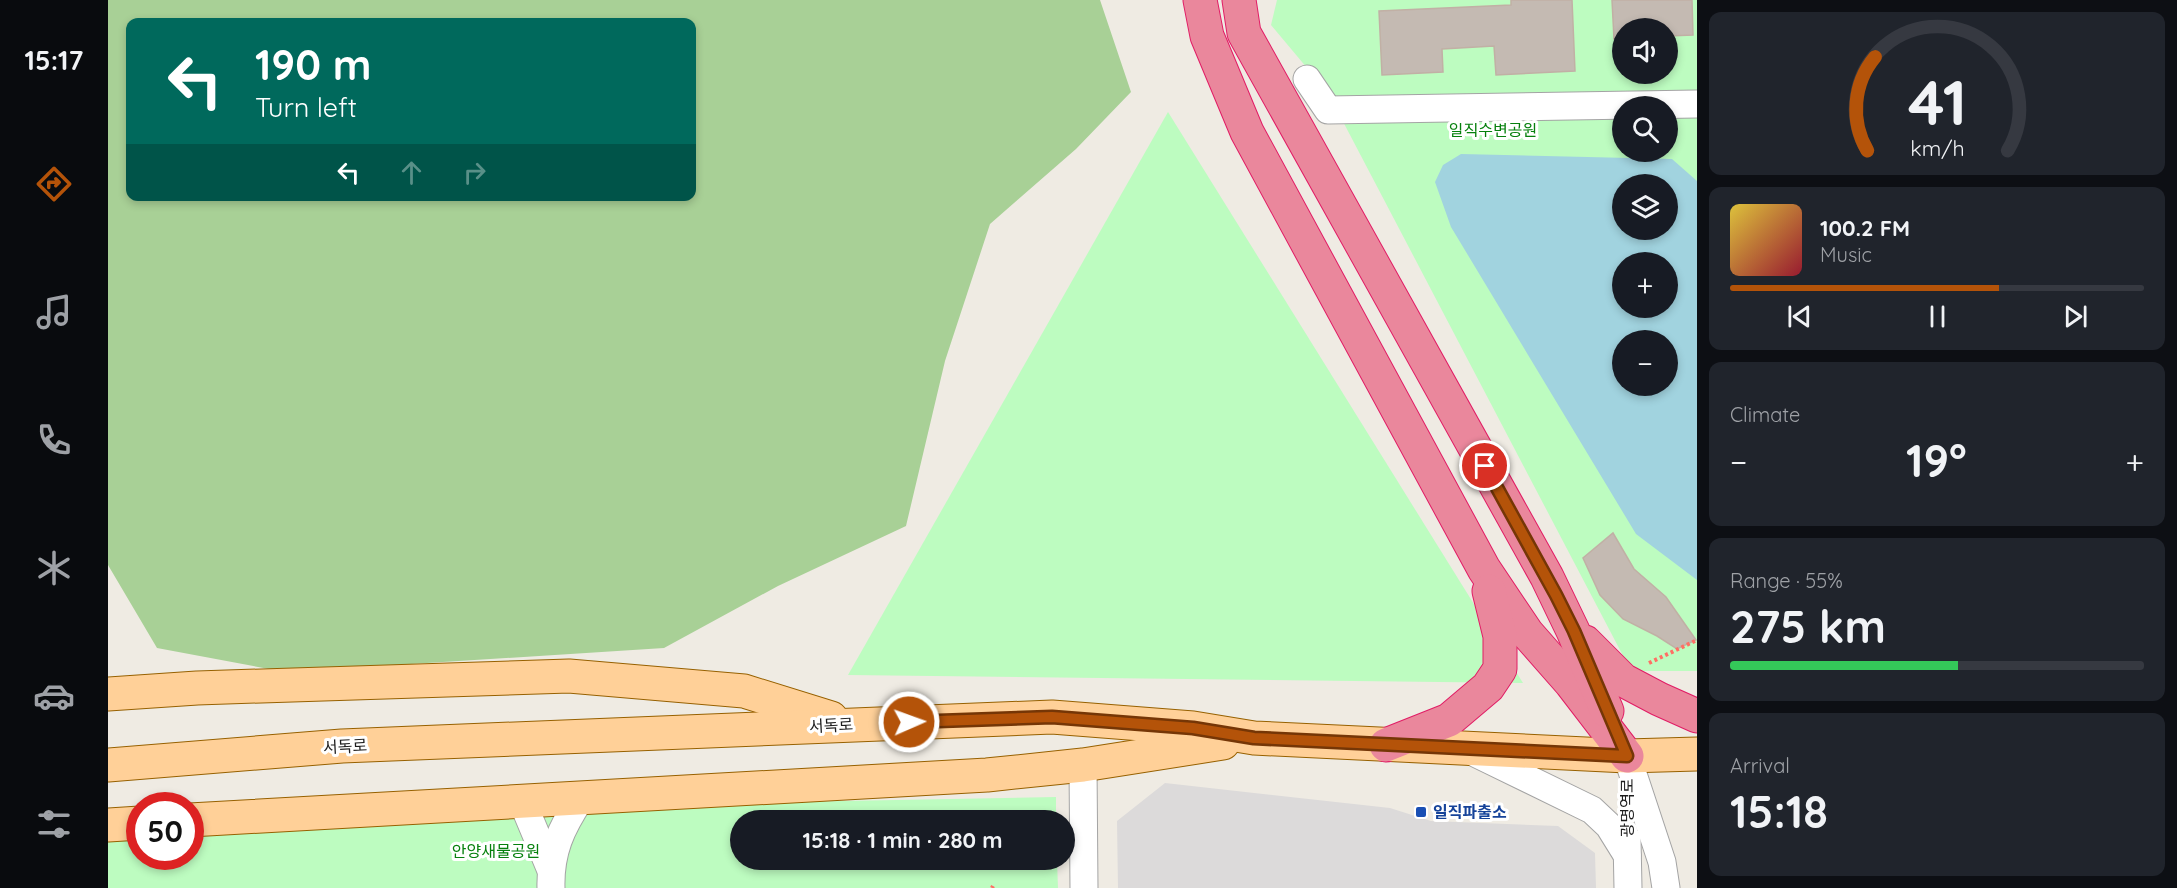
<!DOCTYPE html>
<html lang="en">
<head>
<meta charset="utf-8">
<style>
	:root { --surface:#171b24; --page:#20242c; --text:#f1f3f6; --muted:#9ea1a6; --line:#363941; --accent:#b45309 }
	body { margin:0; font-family:Quicksand,"Noto Sans KR",sans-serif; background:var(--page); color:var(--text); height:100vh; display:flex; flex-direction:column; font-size:22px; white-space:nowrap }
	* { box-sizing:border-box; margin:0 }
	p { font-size:20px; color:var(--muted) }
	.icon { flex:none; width:33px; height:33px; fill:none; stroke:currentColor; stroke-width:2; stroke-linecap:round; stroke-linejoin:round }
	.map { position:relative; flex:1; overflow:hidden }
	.sheet { display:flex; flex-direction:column; gap:12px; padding:12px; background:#0d0f14; width:480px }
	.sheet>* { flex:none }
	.guide { position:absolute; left:18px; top:18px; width:570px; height:183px; border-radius:12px; box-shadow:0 3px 9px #0003; background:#00695c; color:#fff; overflow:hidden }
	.controls { position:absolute; left:1504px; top:18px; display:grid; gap:12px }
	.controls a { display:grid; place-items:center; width:66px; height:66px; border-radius:50%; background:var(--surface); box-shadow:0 3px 9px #0003; font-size:30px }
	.speed { position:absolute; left:18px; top:792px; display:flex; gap:12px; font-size:30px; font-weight:700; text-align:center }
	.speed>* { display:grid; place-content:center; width:78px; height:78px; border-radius:50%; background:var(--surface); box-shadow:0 3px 9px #0003; line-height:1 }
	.speed .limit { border:9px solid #d22; background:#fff; color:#111 }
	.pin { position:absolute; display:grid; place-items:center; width:51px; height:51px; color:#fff; margin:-26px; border:3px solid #fff; border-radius:50%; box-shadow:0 2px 6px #0007 }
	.me { position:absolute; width:66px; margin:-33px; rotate:88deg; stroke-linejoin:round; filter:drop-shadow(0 0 4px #0008) }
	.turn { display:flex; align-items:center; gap:21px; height:126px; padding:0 30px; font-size:27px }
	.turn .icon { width:78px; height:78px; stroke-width:2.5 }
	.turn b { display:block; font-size:42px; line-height:51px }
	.lanes { display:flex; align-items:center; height:57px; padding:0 30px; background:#0003; justify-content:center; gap:30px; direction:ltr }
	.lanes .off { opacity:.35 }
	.big { font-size:45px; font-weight:700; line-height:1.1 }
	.sheet .widget { flex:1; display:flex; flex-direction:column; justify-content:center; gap:9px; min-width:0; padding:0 21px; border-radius:12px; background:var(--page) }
	.sheet .dial { align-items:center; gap:0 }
	.dial svg { height:156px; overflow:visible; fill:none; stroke:var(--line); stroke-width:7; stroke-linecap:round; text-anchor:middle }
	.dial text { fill:var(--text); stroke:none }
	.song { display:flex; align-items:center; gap:18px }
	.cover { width:72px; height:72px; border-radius:9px; background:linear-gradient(135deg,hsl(50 70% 55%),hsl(350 70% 35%)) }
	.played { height:6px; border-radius:3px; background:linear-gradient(90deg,var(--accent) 65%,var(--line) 65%) }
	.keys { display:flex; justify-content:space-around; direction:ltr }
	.heat { display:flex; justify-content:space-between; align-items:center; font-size:33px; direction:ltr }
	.charge { height:9px; border-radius:4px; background:linear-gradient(90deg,#34c759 55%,var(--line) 0) }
	.trip { position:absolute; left:622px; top:810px; width:345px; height:60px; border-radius:30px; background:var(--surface); box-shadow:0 3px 9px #0003; font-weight:700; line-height:60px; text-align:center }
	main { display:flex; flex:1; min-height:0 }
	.menu { display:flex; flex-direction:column; width:108px; justify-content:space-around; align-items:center; background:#090b0e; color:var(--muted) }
	.menu .icon { width:42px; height:42px }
	.menu .current { color:var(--accent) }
	.menu b { font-size:27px; color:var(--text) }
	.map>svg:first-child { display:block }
	.residential { fill:#dcdada }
	.forest { fill:#a8d096; fill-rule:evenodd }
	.park { fill:#bdfcc0; fill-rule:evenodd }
	.water { fill:#a1d3df; fill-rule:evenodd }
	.building { fill:#c4bab2; stroke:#c1b0a5; stroke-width:1.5 }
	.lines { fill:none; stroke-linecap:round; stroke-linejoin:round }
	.minor-casing { stroke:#a4a4a4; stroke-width:29 }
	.major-casing { stroke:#976100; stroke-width:35 }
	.highway-casing { stroke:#e11c65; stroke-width:35 }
	.path { stroke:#ff6f64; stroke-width:4; stroke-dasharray:3 3; stroke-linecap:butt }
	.minor { stroke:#fff; stroke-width:27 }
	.major { stroke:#ffd098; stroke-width:33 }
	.highway { stroke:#ea879c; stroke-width:33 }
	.route-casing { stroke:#753606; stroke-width:15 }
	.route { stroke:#b45309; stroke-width:10 }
	.transit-dot { fill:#1a4fb4; stroke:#fff; stroke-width:2 }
	.labels { text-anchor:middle; stroke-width:6; stroke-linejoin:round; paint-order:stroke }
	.park-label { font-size:16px; fill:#06800d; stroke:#fff }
	.street-label { font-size:16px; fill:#1d1d1d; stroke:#fff }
	.transit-label { font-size:16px; font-weight:bold; fill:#164399; stroke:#fff; text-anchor:start }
</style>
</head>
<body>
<main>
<nav class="menu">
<b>15:17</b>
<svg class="icon current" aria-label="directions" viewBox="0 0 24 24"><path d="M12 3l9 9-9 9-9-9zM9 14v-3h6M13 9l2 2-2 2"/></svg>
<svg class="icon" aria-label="music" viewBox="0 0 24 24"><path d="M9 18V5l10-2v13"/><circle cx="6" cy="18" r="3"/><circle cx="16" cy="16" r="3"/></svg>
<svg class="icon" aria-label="phone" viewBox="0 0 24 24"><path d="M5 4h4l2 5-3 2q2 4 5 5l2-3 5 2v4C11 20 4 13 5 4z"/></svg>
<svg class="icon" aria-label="climate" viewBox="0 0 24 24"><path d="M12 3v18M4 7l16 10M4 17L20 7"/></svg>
<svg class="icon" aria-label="car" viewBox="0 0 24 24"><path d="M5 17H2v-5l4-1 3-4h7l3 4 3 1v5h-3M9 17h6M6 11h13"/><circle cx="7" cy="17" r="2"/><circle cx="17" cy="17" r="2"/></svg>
<svg class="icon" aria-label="filters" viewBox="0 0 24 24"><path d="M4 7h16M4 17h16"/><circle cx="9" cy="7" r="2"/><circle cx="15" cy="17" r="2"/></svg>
</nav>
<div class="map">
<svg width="1589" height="888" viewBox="0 0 1589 888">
	<rect width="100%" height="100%" fill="#efebe3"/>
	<polygon class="residential" points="1057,783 1282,808 1323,821 1450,826 1487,853 1488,888 1010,888 1009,821"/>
	<path class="forest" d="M0 0H992L1023 92 968 149 882 224 837 361 798 526 670 586 556 648 177 672 49 648 0 565ZM22 22H584V196H22Z"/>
	<g class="park">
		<path d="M1169 0H1589V671H1523L1220 93 1163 25ZM1515 28H1560V74H1515ZM1515 106H1560V152H1515ZM1515 184H1560V230H1515ZM1515 262H1560V308H1515ZM1515 340H1560V386H1515Z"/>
		<polygon points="1060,112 1415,683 740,675"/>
		<polygon points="948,797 948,820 633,820 633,860 949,860 950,888 0,888 0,834 31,832 32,856 82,856 83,830 680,802"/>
	</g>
	<path class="water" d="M1353 154 1564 159 1589 181V580L1528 534 1343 227 1327 182 1335 165ZM1515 184H1560V230H1515ZM1515 262H1560V308H1515ZM1515 340H1560V386H1515Z"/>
	<g class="building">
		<polygon points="1403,0 1464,0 1467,71 1388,75 1386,46 1334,49 1335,72 1274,75 1271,11 1403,5"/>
		<polygon points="1504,0 1584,0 1585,35 1560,36 1560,28 1515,28 1515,38 1506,39"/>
		<polygon points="1505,533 1526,569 1558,597 1588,640 1569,649 1549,636 1515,619 1492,595 1475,558"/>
	</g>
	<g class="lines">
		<defs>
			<g id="minor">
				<polyline points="1199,79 1220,110 1589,104"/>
				<polyline points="1361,750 1484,810 1501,826 1519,855"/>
				<polyline points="1519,756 1554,862 1558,888"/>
				<polyline points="975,765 976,888"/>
				<polyline points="414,801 442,868"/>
				<polyline points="1519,839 1520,888"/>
				<path d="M443 888C442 852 453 828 473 798"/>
			</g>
			<g id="major">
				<polyline points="0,694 89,688 461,676 636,691 723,718"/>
				<polyline points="0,765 234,746 944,717 1085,728 1146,738 1519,756 1589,754"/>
				<polyline points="82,820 879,775 975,765 1115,743"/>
				<polyline points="0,825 32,823"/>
			</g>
			<g id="highway">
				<polyline points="1092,0 1099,36 1139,132 1376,569 1419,633 1463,683 1519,756"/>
				<polyline points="1131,0 1136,33 1439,577 1465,631 1499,711"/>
				<polyline points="1477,642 1515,680 1551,699 1589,716"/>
				<polyline points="1278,745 1341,720 1380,687 1392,669 1392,636 1381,591"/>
			</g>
		</defs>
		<use href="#minor" class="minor-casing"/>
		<use href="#major" class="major-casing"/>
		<use href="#highway" class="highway-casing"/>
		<g class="path">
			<polyline points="1541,663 1589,640"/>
			<polyline points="884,888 885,886"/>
		</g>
		<use href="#minor" class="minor"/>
		<use href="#major" class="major"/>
		<use href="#highway" class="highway"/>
	</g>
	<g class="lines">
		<defs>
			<polyline id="route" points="801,722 944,717 1085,728 1146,738 1519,756 1466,631 1448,595 1377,466"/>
		</defs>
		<use href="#route" class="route-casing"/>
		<use href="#route" class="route"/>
	</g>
	<rect class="transit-dot" x="1307" y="806" width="12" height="12" rx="3"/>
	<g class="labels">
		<g class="park-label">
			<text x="1385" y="136">일직수변공원</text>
			<text x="388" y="857">안양새물공원</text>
		</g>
		<g class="street-label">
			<text transform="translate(723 725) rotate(-3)" y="6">서독로</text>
			<text transform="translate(237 746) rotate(-3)" y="6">서독로</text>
			<text transform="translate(1519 808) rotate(-90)" y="6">광명역로</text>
		</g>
		<g class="transit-label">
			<text x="1325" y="818">일직파출소</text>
		</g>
	</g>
</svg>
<div class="controls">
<a><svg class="icon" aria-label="sound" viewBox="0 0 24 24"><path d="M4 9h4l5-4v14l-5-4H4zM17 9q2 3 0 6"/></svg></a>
<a><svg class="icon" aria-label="search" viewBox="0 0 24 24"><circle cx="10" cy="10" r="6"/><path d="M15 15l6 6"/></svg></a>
<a><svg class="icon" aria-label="layers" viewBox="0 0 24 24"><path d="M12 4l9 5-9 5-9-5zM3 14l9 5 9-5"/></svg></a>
<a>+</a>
<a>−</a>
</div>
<div class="speed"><div class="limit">50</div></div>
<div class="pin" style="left:1377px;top:466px;background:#d93025"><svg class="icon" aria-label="arrive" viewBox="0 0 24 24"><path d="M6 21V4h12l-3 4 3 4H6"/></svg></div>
<svg class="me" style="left:801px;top:722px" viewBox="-20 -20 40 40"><circle r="17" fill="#b45309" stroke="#fff" stroke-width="3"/><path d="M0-11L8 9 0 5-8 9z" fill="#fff"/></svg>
<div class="trip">15:18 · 1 min · 280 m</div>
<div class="guide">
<div class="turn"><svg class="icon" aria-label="left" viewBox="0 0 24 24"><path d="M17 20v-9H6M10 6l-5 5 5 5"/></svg><div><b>190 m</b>Turn left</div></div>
<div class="lanes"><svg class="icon" aria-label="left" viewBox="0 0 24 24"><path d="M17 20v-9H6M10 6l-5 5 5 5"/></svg><svg class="icon off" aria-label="ahead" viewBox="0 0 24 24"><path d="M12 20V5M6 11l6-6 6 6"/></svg><svg class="icon off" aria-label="right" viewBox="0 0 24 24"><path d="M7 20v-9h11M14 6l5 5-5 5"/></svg></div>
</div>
</div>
<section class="sheet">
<div class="widget dial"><svg viewBox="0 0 100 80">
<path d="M14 69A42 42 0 1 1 86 69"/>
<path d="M14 69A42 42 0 0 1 18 21" stroke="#b45309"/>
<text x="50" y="56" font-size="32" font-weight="700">41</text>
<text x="50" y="72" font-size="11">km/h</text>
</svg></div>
<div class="widget">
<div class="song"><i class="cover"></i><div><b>100.2 FM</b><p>Music</p></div></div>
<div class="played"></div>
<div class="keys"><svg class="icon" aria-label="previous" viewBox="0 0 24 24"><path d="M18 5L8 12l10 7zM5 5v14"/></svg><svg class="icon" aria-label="pause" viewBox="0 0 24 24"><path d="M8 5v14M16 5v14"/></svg><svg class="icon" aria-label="next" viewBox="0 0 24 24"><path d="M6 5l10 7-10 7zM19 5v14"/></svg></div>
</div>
<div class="widget"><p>Climate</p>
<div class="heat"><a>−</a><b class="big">19°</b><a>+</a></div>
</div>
<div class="widget"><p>Range · 55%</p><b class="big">275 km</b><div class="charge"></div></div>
<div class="widget"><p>Arrival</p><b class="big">15:18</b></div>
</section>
</main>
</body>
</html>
